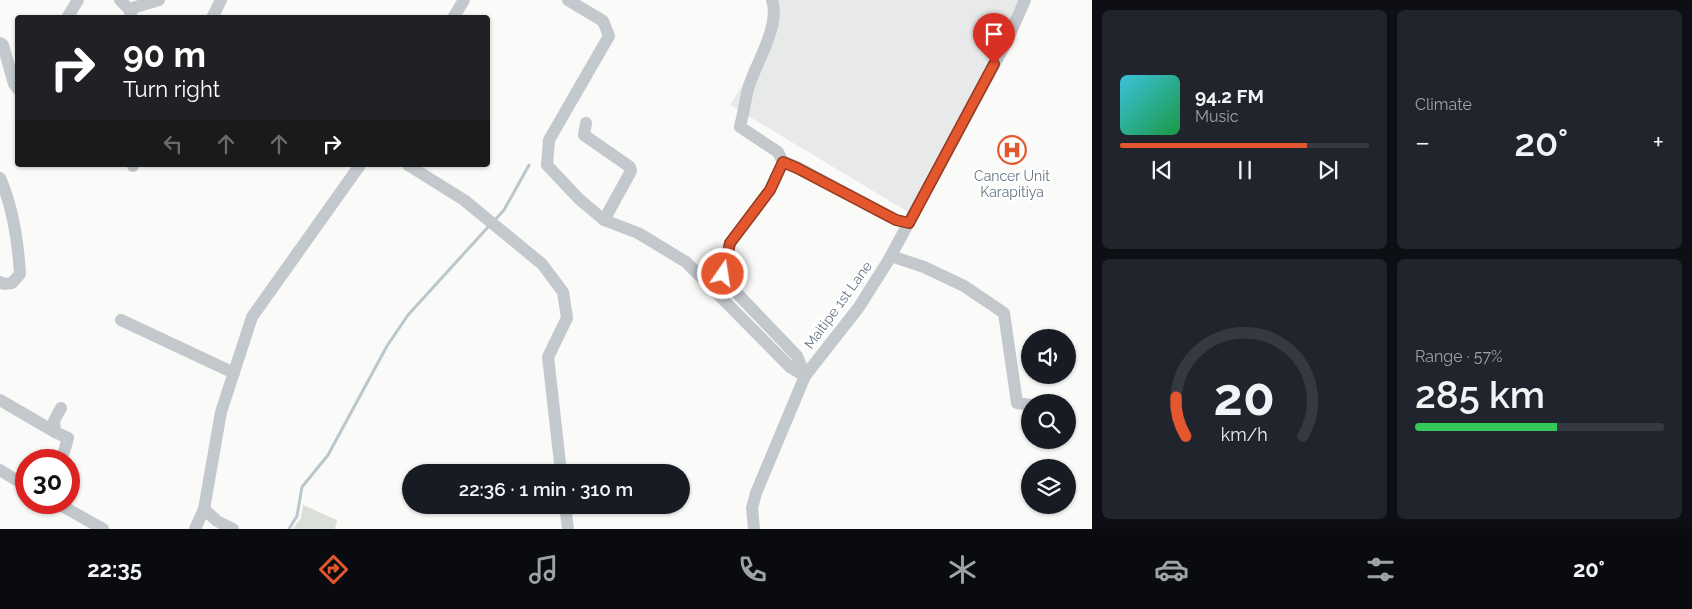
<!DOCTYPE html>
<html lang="en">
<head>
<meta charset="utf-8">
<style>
	:root { --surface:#171b24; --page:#20242c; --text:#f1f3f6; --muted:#9ea1a6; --line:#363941; --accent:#e4572e }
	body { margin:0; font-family:Raleway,sans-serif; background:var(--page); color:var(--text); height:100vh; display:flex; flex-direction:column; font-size:19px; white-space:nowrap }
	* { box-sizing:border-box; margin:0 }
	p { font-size:16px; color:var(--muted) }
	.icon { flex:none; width:28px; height:28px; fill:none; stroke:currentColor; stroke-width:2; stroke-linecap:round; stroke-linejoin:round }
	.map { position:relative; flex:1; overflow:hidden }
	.details { display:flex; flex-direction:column; gap:10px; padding:10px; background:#0d0f14; width:600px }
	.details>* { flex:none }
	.banner { position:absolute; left:15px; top:15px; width:475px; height:152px; border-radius:5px; box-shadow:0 1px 4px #0004; background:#202124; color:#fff; overflow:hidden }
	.tools { position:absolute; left:1021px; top:329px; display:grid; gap:10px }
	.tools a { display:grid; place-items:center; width:55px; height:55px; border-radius:50%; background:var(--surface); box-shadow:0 1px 4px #0004; font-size:25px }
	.speed { position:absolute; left:15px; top:449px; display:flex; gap:10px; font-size:25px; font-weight:700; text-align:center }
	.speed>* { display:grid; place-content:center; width:65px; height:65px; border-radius:50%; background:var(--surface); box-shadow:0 1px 4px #0004; line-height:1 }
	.speed .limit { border:8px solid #d22; background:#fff; color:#111 }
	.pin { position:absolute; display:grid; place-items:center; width:42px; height:42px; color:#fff; margin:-51px -21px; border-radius:50% 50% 50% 0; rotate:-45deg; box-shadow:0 0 5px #0007 }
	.pin .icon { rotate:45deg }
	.me { position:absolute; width:55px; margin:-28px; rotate:13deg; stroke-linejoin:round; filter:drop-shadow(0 0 4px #0008) }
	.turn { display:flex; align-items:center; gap:18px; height:105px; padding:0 25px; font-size:22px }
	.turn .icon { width:65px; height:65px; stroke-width:2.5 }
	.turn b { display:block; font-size:35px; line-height:42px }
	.lanes { display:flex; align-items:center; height:48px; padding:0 25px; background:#0003; justify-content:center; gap:25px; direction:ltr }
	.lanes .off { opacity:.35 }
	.big { font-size:38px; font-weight:600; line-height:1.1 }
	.details .card { flex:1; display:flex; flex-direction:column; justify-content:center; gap:8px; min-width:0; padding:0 18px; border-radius:8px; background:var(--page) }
	.details .dial { align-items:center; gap:0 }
	.dial svg { height:130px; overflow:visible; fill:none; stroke:var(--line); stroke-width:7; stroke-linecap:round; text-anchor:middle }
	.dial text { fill:var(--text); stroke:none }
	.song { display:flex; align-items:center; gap:15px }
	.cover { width:60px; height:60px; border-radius:8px; background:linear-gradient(135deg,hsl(190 70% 55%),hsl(140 70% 35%)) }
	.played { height:5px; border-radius:2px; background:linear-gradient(90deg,var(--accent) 75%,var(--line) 75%) }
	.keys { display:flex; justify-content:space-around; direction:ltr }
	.heat { display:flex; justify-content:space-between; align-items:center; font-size:28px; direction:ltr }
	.charge { height:8px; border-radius:4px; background:linear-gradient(90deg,#34c759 57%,var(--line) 0) }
	.details .tiles { flex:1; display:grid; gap:10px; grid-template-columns:repeat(2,1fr) }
	.trip { position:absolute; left:402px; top:464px; width:288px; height:50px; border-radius:25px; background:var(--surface); box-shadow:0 1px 4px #0004; font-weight:600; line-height:50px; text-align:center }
	.tabs { display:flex; height:80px; justify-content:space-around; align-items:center; background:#090b0e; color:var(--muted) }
	.tabs .icon { width:35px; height:35px }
	.tabs .selected { color:var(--accent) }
	.tabs b { font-size:22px; color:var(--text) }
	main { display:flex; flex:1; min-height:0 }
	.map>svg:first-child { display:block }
	.built { fill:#e8e9e9 }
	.green { fill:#dadfd7 }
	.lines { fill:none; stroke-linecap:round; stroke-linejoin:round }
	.stream { stroke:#bbc7cb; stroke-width:3 }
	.minor { stroke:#c3c8cc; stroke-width:12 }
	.route-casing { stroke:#94391e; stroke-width:12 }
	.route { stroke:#e4572e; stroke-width:9 }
	.labels { text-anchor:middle; stroke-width:5; stroke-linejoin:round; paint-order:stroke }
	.poi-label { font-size:14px; fill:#657683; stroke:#fff }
	.street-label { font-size:14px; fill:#657683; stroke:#fff }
</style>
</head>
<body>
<main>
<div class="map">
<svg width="1092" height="529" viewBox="0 0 1092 529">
	<rect width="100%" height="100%" fill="#fafaf8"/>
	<polygon class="built" points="773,0 1025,0 913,215 730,105 753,68 767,31"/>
	<polygon class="green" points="303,505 337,520 335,529 293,529 301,518"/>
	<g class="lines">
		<g class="stream">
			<polyline points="494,221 504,210 529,165"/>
			<polyline points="289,529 297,516 302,487 328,455 387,346 408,315 489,226"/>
		</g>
		<g class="minor">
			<polyline points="120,0 129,9 132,18"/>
			<polyline points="568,0 603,21 609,36 549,140 547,165 579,199 604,220 638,233 686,262 790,367 805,376"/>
			<path d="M772 0C781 26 755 64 748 89 745 102 743 115 740 127L778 152 783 162 770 190 730 243 723 274 730 286 797 356 805 376"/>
			<polyline points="129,9 159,0"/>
			<polyline points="67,18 78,0"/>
			<polyline points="212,18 221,0"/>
			<polyline points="453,18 464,0"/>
			<polyline points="0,43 3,45 14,84 18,89"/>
			<polyline points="586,123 584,135 630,167 631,171 604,220"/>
			<polyline points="783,162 797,167 896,220 909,223"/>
			<polyline points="408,165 464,200 542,264 563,292 567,318 548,357 561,472"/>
			<polyline points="133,166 133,165"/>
			<path d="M0 178C13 207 18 242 20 274L12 283 4 284 0 282"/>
			<polyline points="891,256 924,267 964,286 1004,313 1017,403 1030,405"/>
			<polyline points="121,320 234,373"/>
			<polyline points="0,400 55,432"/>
			<polyline points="59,460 64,452 68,438 55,432 54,421 61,408"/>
			<polyline points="0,470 26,486"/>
			<polyline points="55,502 103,529"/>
			<polyline points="565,505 568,529"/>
			<polyline points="204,509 217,521 233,529"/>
			<polyline points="195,529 204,509 221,412 252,317 360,165"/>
			<polyline points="754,529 752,508 756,493 805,376 859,307 888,261 1006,43 1025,0"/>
		</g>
	</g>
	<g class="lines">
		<defs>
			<polyline id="route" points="723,274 730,243 770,190 783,162 797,168 896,220 909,223 994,64"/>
		</defs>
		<use href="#route" class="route-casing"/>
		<use href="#route" class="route"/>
	</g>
	<defs>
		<symbol id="hospital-ring" viewBox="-11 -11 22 22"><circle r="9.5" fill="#fff" stroke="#e4572e" stroke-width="1.5"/><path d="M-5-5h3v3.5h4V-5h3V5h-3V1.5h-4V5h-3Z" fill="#e4572e"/></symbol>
	</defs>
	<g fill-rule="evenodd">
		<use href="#hospital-ring" x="996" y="134" width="32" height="32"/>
	</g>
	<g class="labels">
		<g class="poi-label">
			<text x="1012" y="181">Cancer Unit<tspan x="1012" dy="16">Karapitiya</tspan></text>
		</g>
		<g class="street-label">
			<text transform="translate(838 305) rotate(-54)" y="5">Maitipe 1st Lane</text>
		</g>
	</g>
</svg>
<div class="tools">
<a><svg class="icon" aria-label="sound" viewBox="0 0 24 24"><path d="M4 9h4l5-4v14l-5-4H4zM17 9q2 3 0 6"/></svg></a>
<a><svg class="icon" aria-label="search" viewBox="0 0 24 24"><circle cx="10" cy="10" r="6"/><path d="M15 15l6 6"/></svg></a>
<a><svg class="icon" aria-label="layers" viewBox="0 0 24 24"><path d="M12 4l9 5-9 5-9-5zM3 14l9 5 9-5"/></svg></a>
</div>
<div class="speed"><div class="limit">30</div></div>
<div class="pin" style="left:994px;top:64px;background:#d93025"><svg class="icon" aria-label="arrive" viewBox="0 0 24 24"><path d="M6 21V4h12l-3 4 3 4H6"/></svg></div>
<svg class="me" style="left:723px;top:274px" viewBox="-20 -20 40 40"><circle r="17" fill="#e4572e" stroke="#fff" stroke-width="3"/><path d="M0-11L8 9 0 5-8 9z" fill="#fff"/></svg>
<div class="trip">22:36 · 1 min · 310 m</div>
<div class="banner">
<div class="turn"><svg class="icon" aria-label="right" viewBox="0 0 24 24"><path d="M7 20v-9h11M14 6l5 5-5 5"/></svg><div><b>90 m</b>Turn right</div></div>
<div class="lanes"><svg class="icon off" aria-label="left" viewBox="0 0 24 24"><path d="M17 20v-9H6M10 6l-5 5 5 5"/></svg><svg class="icon off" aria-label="ahead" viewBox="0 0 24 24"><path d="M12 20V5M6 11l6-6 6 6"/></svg><svg class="icon off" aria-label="ahead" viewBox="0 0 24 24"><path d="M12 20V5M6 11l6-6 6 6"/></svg><svg class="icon" aria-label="right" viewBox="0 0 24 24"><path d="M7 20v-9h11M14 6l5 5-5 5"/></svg></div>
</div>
</div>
<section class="details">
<div class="tiles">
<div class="card">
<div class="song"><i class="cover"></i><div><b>94.2 FM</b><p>Music</p></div></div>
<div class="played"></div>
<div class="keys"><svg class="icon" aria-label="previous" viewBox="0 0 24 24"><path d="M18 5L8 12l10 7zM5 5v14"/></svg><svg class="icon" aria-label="pause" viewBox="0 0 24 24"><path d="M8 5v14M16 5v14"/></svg><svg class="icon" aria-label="next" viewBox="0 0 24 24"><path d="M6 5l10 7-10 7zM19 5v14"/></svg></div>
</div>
<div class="card"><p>Climate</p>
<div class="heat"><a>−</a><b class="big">20°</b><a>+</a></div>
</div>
<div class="card dial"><svg viewBox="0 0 100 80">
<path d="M14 69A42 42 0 1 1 86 69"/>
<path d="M14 69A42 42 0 0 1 8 45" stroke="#e4572e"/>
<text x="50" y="56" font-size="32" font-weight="700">20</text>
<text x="50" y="72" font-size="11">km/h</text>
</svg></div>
<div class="card"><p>Range · 57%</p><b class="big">285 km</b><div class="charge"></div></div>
</div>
</section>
</main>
<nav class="tabs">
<b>22:35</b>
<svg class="icon selected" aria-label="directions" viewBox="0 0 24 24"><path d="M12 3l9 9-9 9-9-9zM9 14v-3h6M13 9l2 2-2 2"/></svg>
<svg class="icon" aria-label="music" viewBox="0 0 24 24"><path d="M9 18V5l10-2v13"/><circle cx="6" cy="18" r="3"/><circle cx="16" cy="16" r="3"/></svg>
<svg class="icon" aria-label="phone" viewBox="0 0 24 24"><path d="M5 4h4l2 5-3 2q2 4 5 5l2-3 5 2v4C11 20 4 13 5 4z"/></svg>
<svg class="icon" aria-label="climate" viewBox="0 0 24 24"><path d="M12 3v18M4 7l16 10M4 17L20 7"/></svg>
<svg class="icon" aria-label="car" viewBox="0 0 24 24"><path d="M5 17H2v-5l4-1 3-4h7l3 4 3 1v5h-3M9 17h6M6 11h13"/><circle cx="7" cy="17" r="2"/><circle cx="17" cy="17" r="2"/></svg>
<svg class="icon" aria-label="filters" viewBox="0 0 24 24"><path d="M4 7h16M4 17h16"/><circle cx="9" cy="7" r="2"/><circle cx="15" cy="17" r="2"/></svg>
<b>20°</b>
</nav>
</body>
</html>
